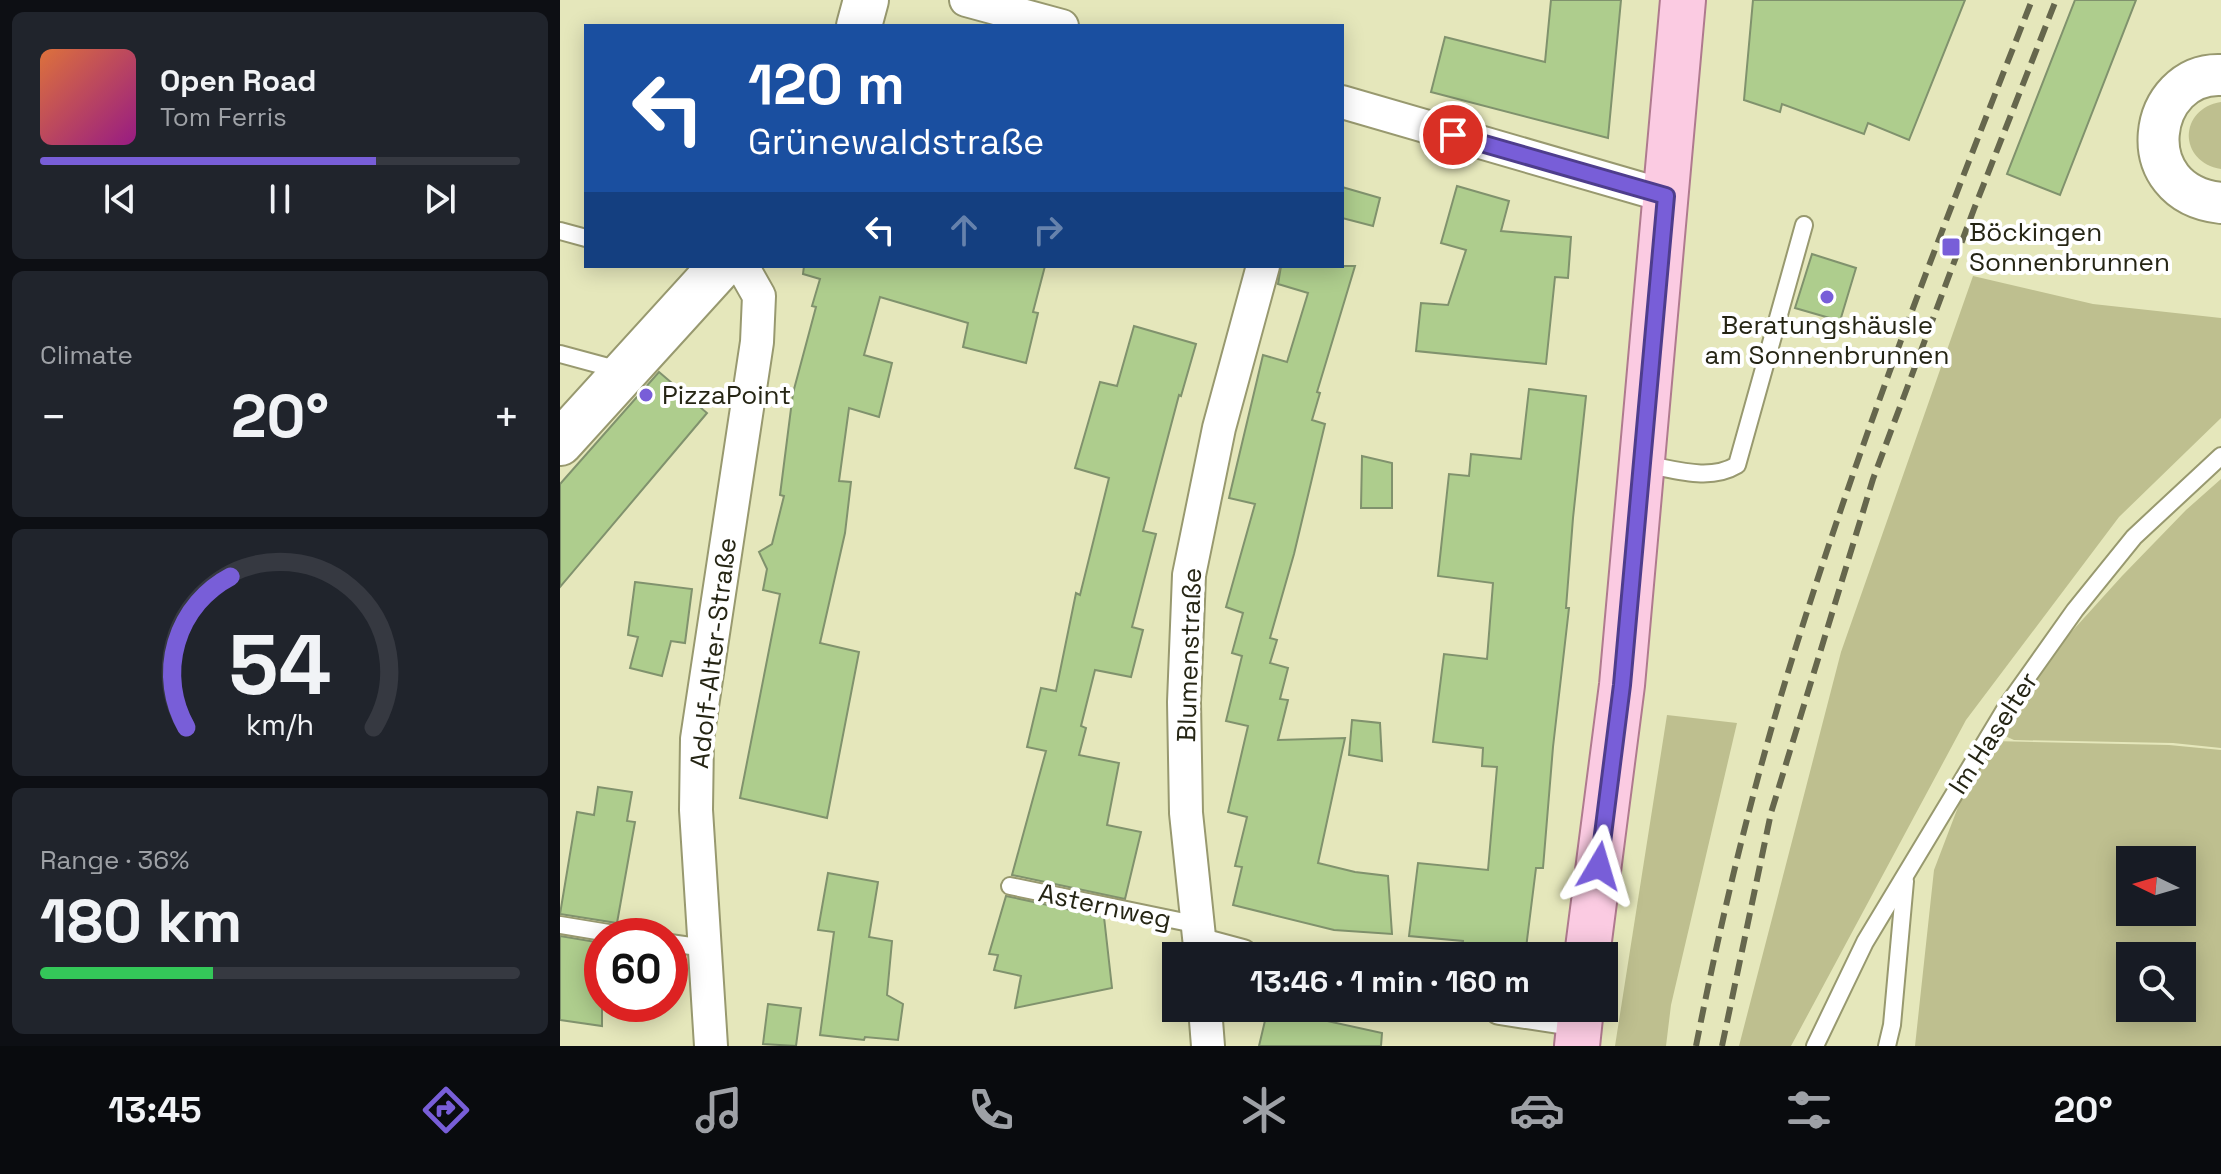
<!DOCTYPE html>
<html lang="en">
<head>
<meta charset="utf-8">
<style>
	:root { --surface:#171b24; --page:#20242c; --text:#f1f3f6; --muted:#9ea1a6; --line:#363941; --accent:#785ed8 }
	body { margin:0; font-family:"Space Grotesk",sans-serif; background:var(--page); color:var(--text); height:100vh; display:flex; flex-direction:column; font-size:30px; white-space:nowrap }
	* { box-sizing:border-box; margin:0 }
	p { font-size:26px; color:var(--muted) }
	.icon { flex:none; width:44px; height:44px; fill:none; stroke:currentColor; stroke-width:2; stroke-linecap:round; stroke-linejoin:round }
	.map { position:relative; flex:1; overflow:hidden }
	.drawer { display:flex; flex-direction:column; gap:12px; padding:12px; background:#0d0f14; width:560px }
	.drawer>* { flex:none }
	.top-card { position:absolute; left:24px; top:24px; width:760px; height:244px; border-radius:0px; box-shadow:0 4px 20px #0003; background:#1a4fa0; color:#fff; overflow:hidden }
	.needle { width:52px; rotate:275deg }
	.fabs { position:absolute; left:1556px; top:846px; display:grid; gap:16px }
	.fabs a { display:grid; place-items:center; width:80px; height:80px; border-radius:0px; background:var(--surface); box-shadow:0 4px 20px #0003; font-size:40px }
	.speed { position:absolute; left:24px; top:918px; display:flex; gap:16px; font-size:40px; font-weight:700; text-align:center }
	.speed>* { display:grid; place-content:center; width:104px; height:104px; border-radius:50%; background:var(--surface); box-shadow:0 4px 20px #0003; line-height:1 }
	.speed .limit { border:12px solid #d22; background:#fff; color:#111 }
	.pin { position:absolute; display:grid; place-items:center; width:68px; height:68px; color:#fff; margin:-34px; border:4px solid #fff; border-radius:50%; box-shadow:0 2px 8px #0007 }
	.me { position:absolute; width:88px; margin:-44px; rotate:7deg; stroke-linejoin:round; filter:drop-shadow(0 0 6px #0008) }
	.turn { display:flex; align-items:center; gap:28px; height:168px; padding:0 32px; font-size:36px }
	.turn .icon { width:104px; height:104px; stroke-width:2.5 }
	.turn b { display:block; font-size:56px; line-height:68px }
	.lanes { display:flex; align-items:center; height:76px; padding:0 32px; background:#0003; justify-content:center; gap:40px; direction:ltr }
	.lanes .off { opacity:.35 }
	.big { font-size:60px; font-weight:700; line-height:1.1 }
	.drawer .card { flex:1; display:flex; flex-direction:column; justify-content:center; gap:12px; min-width:0; padding:0 28px; border-radius:12px; background:var(--page) }
	.drawer .dial { align-items:center; gap:0 }
	.dial svg { height:208px; overflow:visible; fill:none; stroke:var(--line); stroke-width:7; stroke-linecap:round; text-anchor:middle }
	.dial text { fill:var(--text); stroke:none }
	.song { display:flex; align-items:center; gap:24px }
	.cover { width:96px; height:96px; border-radius:12px; background:linear-gradient(135deg,hsl(20 70% 55%),hsl(310 70% 35%)) }
	.played { height:8px; border-radius:4px; background:linear-gradient(90deg,var(--accent) 70%,var(--line) 70%) }
	.keys { display:flex; justify-content:space-around; direction:ltr }
	.heat { display:flex; justify-content:space-between; align-items:center; font-size:44px; direction:ltr }
	.charge { height:12px; border-radius:6px; background:linear-gradient(90deg,#34c759 36%,var(--line) 0) }
	.trip { position:absolute; left:602px; top:942px; width:456px; height:80px; border-radius:0px; background:var(--surface); box-shadow:0 4px 20px #0003; font-weight:700; line-height:80px; text-align:center }
	.tabs { display:flex; height:128px; justify-content:space-around; align-items:center; background:#090b0e; color:var(--muted) }
	.tabs .icon { width:56px; height:56px }
	.tabs .on { color:var(--accent) }
	.tabs b { font-size:36px; color:var(--text) }
	main { display:flex; flex:1; min-height:0 }
	.map>svg:first-child { display:block }
	.green { fill:#bebf8f; fill-rule:evenodd }
	.building { fill:#aecd8d; stroke:#80926d; stroke-width:2 }
	.lines { fill:none; stroke-linecap:round; stroke-linejoin:round }
	.service-casing { stroke:#98996f; stroke-width:20 }
	.minor-casing { stroke:#98996f; stroke-width:36 }
	.tertiary-casing { stroke:#98996f; stroke-width:44 }
	.secondary-casing { stroke:#98996f; stroke-width:48 }
	.primary-casing { stroke:#af7a8e; stroke-width:48 }
	.service { stroke:#fff; stroke-width:16 }
	.minor { stroke:#fff; stroke-width:32 }
	.tertiary { stroke:#fff; stroke-width:40 }
	.secondary { stroke:#fff; stroke-width:44 }
	.primary { stroke:#fbcbe2; stroke-width:44 }
	.rail { stroke:#66674d; stroke-width:6; stroke-dasharray:16 8; stroke-linecap:butt }
	.route-casing { stroke:#4e3d8c; stroke-width:20 }
	.route { stroke:#785ed8; stroke-width:14 }
	.poi-dot { fill:#785ed8; stroke:#fff; stroke-width:3 }
	.labels { text-anchor:middle; stroke-width:8; stroke-linejoin:round; paint-order:stroke }
	.poi-label { font-size:26px; fill:#252514; stroke:#fff; text-anchor:start }
	.street-label { font-size:26px; fill:#252514; stroke:#fff }
</style>
</head>
<body>
<main>
<section class="drawer">
<div class="card">
<div class="song"><i class="cover"></i><div><b>Open Road</b><p>Tom Ferris</p></div></div>
<div class="played"></div>
<div class="keys"><svg class="icon" aria-label="previous" viewBox="0 0 24 24"><path d="M18 5L8 12l10 7zM5 5v14"/></svg><svg class="icon" aria-label="pause" viewBox="0 0 24 24"><path d="M8 5v14M16 5v14"/></svg><svg class="icon" aria-label="next" viewBox="0 0 24 24"><path d="M6 5l10 7-10 7zM19 5v14"/></svg></div>
</div>
<div class="card"><p>Climate</p>
<div class="heat"><a>−</a><b class="big">20°</b><a>+</a></div>
</div>
<div class="card dial"><svg viewBox="0 0 100 80">
<path d="M14 69A42 42 0 1 1 86 69"/>
<path d="M14 69A42 42 0 0 1 31 11" stroke="#785ed8"/>
<text x="50" y="56" font-size="32" font-weight="700">54</text>
<text x="50" y="72" font-size="11">km/h</text>
</svg></div>
<div class="card"><p>Range · 36%</p><b class="big">180 km</b><div class="charge"></div></div>
</section>
<div class="map">
<svg width="1661" height="1046" viewBox="0 0 1661 1046">
	<rect width="100%" height="100%" fill="#e5e7bb"/>
	<g class="green">
		<path d="M1661 102V169C1618 162 1618 109 1661 102Z"/>
		<polygon points="1413,276 1533,304 1661,318 1661,418 1559,517 1406,720 1231,1046 1179,1046 1281,652"/>
		<polygon points="1661,479 1661,748 1613,743 1454,740 1445,736 1476,671 1562,576 1626,510"/>
		<polygon points="1107,715 1177,723 1111,1005 1106,1046 1055,1046"/>
		<path d="M1433 741 1609 745 1661 750V1046H1355L1374 870 1406 786ZM1570 860H1622V912H1570ZM1570 956H1622V1008H1570Z"/>
	</g>
	<g class="building">
		<polygon points="991,0 1061,0 1048,138 871,92 885,37 985,62"/>
		<polygon points="1193,0 1405,0 1349,140 1308,123 1304,134 1222,104 1220,112 1184,100"/>
		<polygon points="1515,0 1576,0 1500,195 1447,174"/>
		<polygon points="897,186 949,201 941,231 1011,237 1008,278 995,277 986,364 856,351 861,303 888,305 906,250 881,243"/>
		<polygon points="782,187 820,198 813,226 782,218"/>
		<polygon points="1252,254 1296,268 1280,321 1235,308"/>
		<polygon points="244,266 485,266 473,312 478,313 466,363 403,347 408,323 320,297 304,355 332,363 319,417 289,408 279,481 291,482 285,533 260,643 299,652 267,818 180,798 220,594 203,590 207,569 199,552 212,544 224,496 220,495 233,393 256,307 252,306 260,279 243,274"/>
		<polygon points="721,266 795,266 757,392 760,393 752,420 765,424 734,554 710,638 717,640 710,663 728,668 720,699 728,700 718,740 785,738 758,863 795,872 828,876 832,934 774,930 673,905 682,867 675,866 687,817 668,812 688,726 666,721 682,656 672,653 683,613 666,607 695,504 669,498 703,355 727,362 748,293 718,284"/>
		<polygon points="574,326 636,344 621,396 619,395 583,531 596,534 572,627 583,630 571,677 535,670 521,726 526,728 519,755 559,763 547,825 581,832 565,899 452,875 486,751 467,747 481,688 496,691 516,593 520,595 549,478 515,468 540,382 557,386"/>
		<polygon points="99,372 147,413 0,587 0,484"/>
		<polygon points="969,389 1026,396 1013,518 1006,608 1009,608 993,747 983,868 976,868 965,956 947,956 902,950 903,941 849,936 858,863 928,870 937,767 922,766 923,748 873,742 884,654 927,659 933,583 878,576 889,474 909,476 911,454 961,459"/>
		<polygon points="802,456 832,463 832,508 801,508"/>
		<polygon points="75,582 132,589 125,643 111,641 102,676 70,668 78,637 68,635"/>
		<polygon points="792,720 820,723 822,761 789,755"/>
		<polygon points="38,787 72,792 67,821 75,822 57,923 0,914 17,812 34,815"/>
		<polygon points="268,873 318,882 309,937 332,941 327,995 343,1004 338,1040 305,1037 304,1040 260,1035 274,932 258,930"/>
		<polygon points="446,896 544,917 552,988 455,1008 461,976 434,970 438,955 429,954"/>
		<polygon points="0,936 42,943 42,1026 0,1020"/>
		<polygon points="208,1004 241,1008 236,1046 203,1044"/>
		<polygon points="708,1008 822,1033 821,1046 699,1046"/>
	</g>
	<g class="lines">
		<defs>
			<g id="service">
				<polyline points="0,231 26,238"/>
				<polyline points="0,354 63,371"/>
				<path d="M1083 464C1114 469 1149 482 1177 465L1244 225"/>
				<polyline points="450,886 639,925"/>
				<polyline points="0,925 67,936"/>
				<polyline points="110,943 145,948"/>
				<polyline points="1255,1046 1305,942 1449,703 1515,610 1574,537 1661,456"/>
				<polyline points="1327,1046 1332,1025 1345,881"/>
			</g>
			<g id="minor">
				<polyline points="406,0 502,26"/>
				<polyline points="782,102 1106,196"/>
				<polyline points="641,945 682,956"/>
				<polyline points="641,956 626,813 624,702 629,575 659,428 703,266"/>
				<polyline points="645,1008 648,1046"/>
				<polyline points="940,1008 1019,1020"/>
				<polyline points="151,1046 136,810 137,739 197,342 199,296 182,266"/>
			</g>
			<path id="tertiary" d="M1661 75C1588 72 1568 193 1661 203"/>
			<g id="secondary">
				<polyline points="299,26 306,0"/>
				<polyline points="0,443 161,266"/>
			</g>
			<g id="primary">
				<polyline points="1027,956 1062,685 1123,0"/>
				<polyline points="1017,1046 1021,1008"/>
			</g>
		</defs>
		<use href="#service" class="service-casing"/>
		<use href="#minor" class="minor-casing"/>
		<use href="#tertiary" class="tertiary-casing"/>
		<use href="#secondary" class="secondary-casing"/>
		<use href="#primary" class="primary-casing"/>
		<use href="#service" class="service"/>
		<use href="#minor" class="minor"/>
		<use href="#tertiary" class="tertiary"/>
		<use href="#secondary" class="secondary"/>
		<use href="#primary" class="primary"/>
		<g class="rail">
			<path d="M1136 1046C1162 914 1194 781 1234 653 1303 431 1387 216 1472 0"/>
			<polyline points="1162,1046 1211,813 1313,479 1414,209 1496,0"/>
		</g>
	</g>
	<g class="lines">
		<defs>
			<polyline id="route" points="893,135 1106,196 1062,685 1039,866"/>
		</defs>
		<use href="#route" class="route-casing"/>
		<use href="#route" class="route"/>
	</g>
	<g class="poi-dot">
		<rect x="1381" y="237" width="20" height="20" rx="4"/>
		<circle cx="1267" cy="297" r="8"/>
		<circle cx="86" cy="395" r="8"/>
	</g>
	<g class="labels">
		<g class="poi-label">
			<text x="1409" y="241">Böckingen<tspan x="1409" dy="30">Sonnenbrunnen</tspan></text>
			<text x="1267" y="334" text-anchor="middle">Beratungshäusle<tspan x="1267" dy="30">am Sonnenbrunnen</tspan></text>
			<text x="102" y="404">PizzaPoint</text>
		</g>
		<g class="street-label">
			<text transform="translate(153 653) rotate(-83)" y="9">Adolf-Alter-Straße</text>
			<text transform="translate(629 655) rotate(-88)" y="9">Blumenstraße</text>
			<text transform="translate(1433 733) rotate(-57)" y="9">Im Haselter</text>
			<text transform="translate(545 906) rotate(12)" y="9">Asternweg</text>
		</g>
	</g>
</svg>
<div class="fabs">
<a><svg class="needle" viewBox="-14 -14 28 28"><path d="M0-13l5 13h-10z" fill="#e53935"/><path d="M0 13l5-13h-10z" fill="#9ea1a6"/></svg></a>
<a><svg class="icon" aria-label="search" viewBox="0 0 24 24"><circle cx="10" cy="10" r="6"/><path d="M15 15l6 6"/></svg></a>
</div>
<div class="speed"><div class="limit">60</div></div>
<div class="pin" style="left:893px;top:135px;background:#d93025"><svg class="icon" aria-label="arrive" viewBox="0 0 24 24"><path d="M6 21V4h12l-3 4 3 4H6"/></svg></div>
<svg class="me" style="left:1039px;top:866px" viewBox="-20 -20 40 40"><path d="M0-17L14 15 0 8-14 15z" fill="#785ed8" stroke="#fff" stroke-width="4"/></svg>
<div class="trip">13:46 · 1 min · 160 m</div>
<div class="top-card">
<div class="turn"><svg class="icon" aria-label="left" viewBox="0 0 24 24"><path d="M17 20v-9H6M10 6l-5 5 5 5"/></svg><div><b>120 m</b>Grünewaldstraße</div></div>
<div class="lanes"><svg class="icon" aria-label="left" viewBox="0 0 24 24"><path d="M17 20v-9H6M10 6l-5 5 5 5"/></svg><svg class="icon off" aria-label="ahead" viewBox="0 0 24 24"><path d="M12 20V5M6 11l6-6 6 6"/></svg><svg class="icon off" aria-label="right" viewBox="0 0 24 24"><path d="M7 20v-9h11M14 6l5 5-5 5"/></svg></div>
</div>
</div>
</main>
<nav class="tabs">
<b>13:45</b>
<svg class="icon on" aria-label="directions" viewBox="0 0 24 24"><path d="M12 3l9 9-9 9-9-9zM9 14v-3h6M13 9l2 2-2 2"/></svg>
<svg class="icon" aria-label="music" viewBox="0 0 24 24"><path d="M9 18V5l10-2v13"/><circle cx="6" cy="18" r="3"/><circle cx="16" cy="16" r="3"/></svg>
<svg class="icon" aria-label="phone" viewBox="0 0 24 24"><path d="M5 4h4l2 5-3 2q2 4 5 5l2-3 5 2v4C11 20 4 13 5 4z"/></svg>
<svg class="icon" aria-label="climate" viewBox="0 0 24 24"><path d="M12 3v18M4 7l16 10M4 17L20 7"/></svg>
<svg class="icon" aria-label="car" viewBox="0 0 24 24"><path d="M5 17H2v-5l4-1 3-4h7l3 4 3 1v5h-3M9 17h6M6 11h13"/><circle cx="7" cy="17" r="2"/><circle cx="17" cy="17" r="2"/></svg>
<svg class="icon" aria-label="filters" viewBox="0 0 24 24"><path d="M4 7h16M4 17h16"/><circle cx="9" cy="7" r="2"/><circle cx="15" cy="17" r="2"/></svg>
<b>20°</b>
</nav>
</body>
</html>
